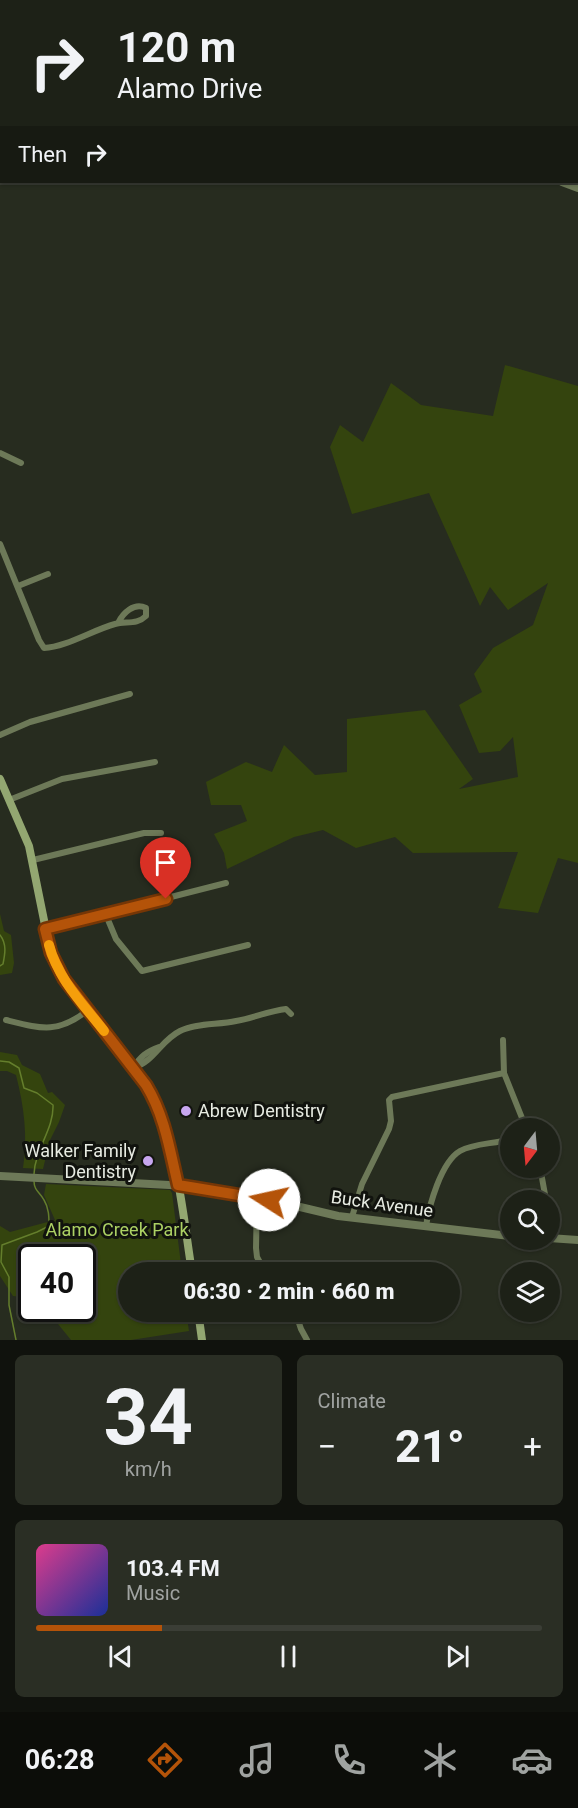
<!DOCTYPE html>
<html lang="en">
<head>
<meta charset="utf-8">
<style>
	:root { --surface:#1d2117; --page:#2a2e24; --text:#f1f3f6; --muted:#a0a3a1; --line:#3b3e36; --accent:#b45309 }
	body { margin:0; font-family:Roboto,sans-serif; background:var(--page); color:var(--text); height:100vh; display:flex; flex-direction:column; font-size:22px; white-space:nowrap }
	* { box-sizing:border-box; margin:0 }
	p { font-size:20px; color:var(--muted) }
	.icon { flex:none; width:33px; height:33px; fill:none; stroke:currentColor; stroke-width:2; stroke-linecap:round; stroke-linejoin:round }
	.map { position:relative; height:1340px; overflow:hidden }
	.panel { display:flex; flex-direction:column; gap:15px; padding:15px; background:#10120d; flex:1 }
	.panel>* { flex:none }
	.banner { position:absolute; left:0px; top:0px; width:579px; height:183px; box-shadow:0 2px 4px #0004,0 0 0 2px var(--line); background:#1d2117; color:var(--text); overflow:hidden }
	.needle { width:39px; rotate:196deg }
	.fabs { position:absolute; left:500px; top:1118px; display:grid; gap:12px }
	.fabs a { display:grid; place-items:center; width:60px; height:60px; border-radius:50%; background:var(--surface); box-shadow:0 2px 4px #0004,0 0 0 2px var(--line); font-size:30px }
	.speed { position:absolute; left:18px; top:1244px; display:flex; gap:12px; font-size:30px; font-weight:700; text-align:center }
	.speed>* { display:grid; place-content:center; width:78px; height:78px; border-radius:50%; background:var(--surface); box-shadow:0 2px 4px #0004,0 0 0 2px var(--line); line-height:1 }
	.speed .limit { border:3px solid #111; border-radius:9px; background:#fff; color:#111 }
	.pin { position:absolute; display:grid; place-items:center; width:51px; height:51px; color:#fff; margin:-62px -26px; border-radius:50% 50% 50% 0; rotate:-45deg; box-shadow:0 0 6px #0007 }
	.pin .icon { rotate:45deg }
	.me { position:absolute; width:66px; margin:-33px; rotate:280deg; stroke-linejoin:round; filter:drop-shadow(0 0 4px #0008) }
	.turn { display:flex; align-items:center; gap:21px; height:126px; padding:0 18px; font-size:27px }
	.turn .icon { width:78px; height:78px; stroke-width:2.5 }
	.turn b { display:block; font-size:42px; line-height:51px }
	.then { display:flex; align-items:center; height:57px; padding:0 18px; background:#0003; gap:12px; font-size:22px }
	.big { font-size:45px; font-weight:800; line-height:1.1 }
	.panel .tile { flex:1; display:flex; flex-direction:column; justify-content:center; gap:9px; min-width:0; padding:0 21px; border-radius:9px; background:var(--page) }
	.panel .dial { align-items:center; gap:0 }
	.dial b { font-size:78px; line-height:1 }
	.song { display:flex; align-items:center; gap:18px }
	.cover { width:72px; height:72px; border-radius:9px; background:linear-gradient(135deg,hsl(330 70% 55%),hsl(230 70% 35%)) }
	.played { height:6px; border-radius:3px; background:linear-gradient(90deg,var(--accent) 25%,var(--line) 25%) }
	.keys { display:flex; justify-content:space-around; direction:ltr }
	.heat { display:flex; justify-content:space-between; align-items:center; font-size:33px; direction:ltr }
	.panel .tiles { flex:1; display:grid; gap:15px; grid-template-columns:1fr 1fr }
	.tile:last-child { grid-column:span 2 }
	.trip { position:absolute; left:118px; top:1262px; width:342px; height:60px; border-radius:30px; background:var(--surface); box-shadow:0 2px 4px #0004,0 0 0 2px var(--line); font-weight:800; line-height:60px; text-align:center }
	.menu { display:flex; height:96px; justify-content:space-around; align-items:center; background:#0c0d09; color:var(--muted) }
	.menu .icon { width:42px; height:42px }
	.menu .on { color:var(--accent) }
	.menu b { font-size:27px; color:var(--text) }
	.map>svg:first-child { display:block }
	.green { fill:#34440e }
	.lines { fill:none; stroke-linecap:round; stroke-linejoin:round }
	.stream { stroke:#647e2c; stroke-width:1.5 }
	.minor { stroke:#6d7958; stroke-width:6 }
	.tertiary { stroke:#6d7958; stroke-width:8 }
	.secondary { stroke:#93a771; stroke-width:8 }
	.motorway { stroke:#cbe995; stroke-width:10 }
	.route-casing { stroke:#753606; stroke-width:15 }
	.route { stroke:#b45309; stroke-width:10 }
	.slow { stroke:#f59e0b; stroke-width:10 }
	.poi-dot { fill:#c7a6ef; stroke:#11130e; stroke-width:2 }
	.labels { text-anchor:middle; stroke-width:6; stroke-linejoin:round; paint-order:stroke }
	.poi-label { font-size:18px; fill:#e7ebe2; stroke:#11130e; text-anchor:start }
	.street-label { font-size:18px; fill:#e7ebe2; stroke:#11130e }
	.park-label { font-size:18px; fill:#acd164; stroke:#11130e }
</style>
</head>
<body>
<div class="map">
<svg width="578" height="1340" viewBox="0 0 578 1340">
	<rect width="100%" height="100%" fill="#272c1f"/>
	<g class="green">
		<polygon points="0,0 578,0 578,59 578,2 2,2 1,11"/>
		<polygon points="505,365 578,386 578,863 558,858 538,913 498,908 518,852 413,853 395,837 356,848 323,830 294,837 227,869 224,853 214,834 247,821 241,805 211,805 206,782 246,762 272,772 284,745 315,775 347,772 347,719 425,710 473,779 459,789 518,777 513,737 500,751 479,753 459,705 482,692 474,674 493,648 533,625 548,583 508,610 490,587 480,606 429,493 352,514 330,447 340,425 363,442 391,383 421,405 493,416"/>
		<polygon points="0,914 4,931 11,935 14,963 12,973 0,975"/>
		<path d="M0 1052 17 1055 22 1065 40 1074 48 1093 52 1092 65 1105 59 1122 50 1140 43 1169 23 1168C28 1137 24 1106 16 1075L7 1071H0Z"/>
		<polygon points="46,1184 170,1190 172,1193 182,1272 129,1272 129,1311 186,1311 189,1331 131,1340 71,1340 45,1308 82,1308 82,1257 32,1257 31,1298 13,1296 0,1276 0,1226 10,1232 55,1220 44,1195"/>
	</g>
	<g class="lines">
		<g class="stream">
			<polyline points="2,0 4,2"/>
			<path d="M0 935C7 944 5 954 3 964L0 966"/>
			<path d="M0 1061 9 1062 19 1068 24 1088 37 1093 53 1105C54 1129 35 1149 34 1174"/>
			<path d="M16 1340 9 1305V1277L1 1262 2 1245 37 1232 49 1226C49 1217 49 1208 44 1200 40 1192 34 1191 34 1181"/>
		</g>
		<g class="minor">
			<polyline points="0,453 21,463"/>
			<path d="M0 544 39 640 44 648C66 647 93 630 115 624 126 621 137 625 146 616V608C134 602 123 613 118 623"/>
			<polyline points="18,586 48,574"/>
			<polyline points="0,735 30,722 130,694"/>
			<polyline points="9,800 62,779 155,762"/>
			<polyline points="33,860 144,833 161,833"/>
			<polyline points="106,915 116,939 142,971 248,945"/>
			<polyline points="45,929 226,883"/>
			<path d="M6 1020C42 1029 58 1034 88 1010"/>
			<polyline points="503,1040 504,1073 526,1128"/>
			<path d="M133 1068C155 1061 160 1041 180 1031 196 1023 218 1025 236 1021 253 1018 269 1011 286 1009L291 1014"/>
			<path d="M133 1068C140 1057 147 1051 159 1047"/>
			<polyline points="540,1167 546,1200"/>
			<polyline points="257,1198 256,1248 257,1257 265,1272"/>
			<polyline points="352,1217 362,1184 389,1129 391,1121 389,1100 392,1097 504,1073"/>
			<path d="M426 1226C429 1206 441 1162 460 1151 474 1143 495 1144 510 1139"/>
			<polyline points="295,1311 301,1329 307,1340"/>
		</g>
		<g class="tertiary">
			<polyline points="0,116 2,116"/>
			<polyline points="562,182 578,188"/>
			<polyline points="0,1176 188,1186 279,1202 338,1216 510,1236"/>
			<polyline points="549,1238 578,1240"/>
		</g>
		<g class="secondary">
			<path d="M0 779 29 846 48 940 56 964 69 986 146 1085C176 1131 183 1217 192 1272"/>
			<polyline points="198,1311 202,1340"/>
		</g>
		<g class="motorway">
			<polyline points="0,135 2,135"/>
			<polyline points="0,155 2,155"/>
		</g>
	</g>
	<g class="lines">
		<defs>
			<path id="route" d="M166 899 45 929 51 953 64 979 146 1085C165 1116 170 1151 178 1185L269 1200"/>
		</defs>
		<use href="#route" class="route-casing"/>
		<use href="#route" class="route"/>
		<path class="slow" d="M49 945C58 979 83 1004 104 1031"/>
	</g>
	<g class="poi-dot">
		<circle cx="186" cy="1111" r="6"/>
		<circle cx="148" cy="1161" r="6"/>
	</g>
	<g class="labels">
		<g class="poi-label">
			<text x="198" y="1117">Abrew Dentistry</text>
			<text x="136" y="1157" text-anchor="end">Walker Family<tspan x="136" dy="21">Dentistry</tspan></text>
		</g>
		<g class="street-label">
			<text transform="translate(382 1204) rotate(8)" y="6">Buck Avenue</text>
		</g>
		<g class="park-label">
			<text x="117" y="1236">Alamo Creek Park</text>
		</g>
	</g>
</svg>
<div class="fabs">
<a><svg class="needle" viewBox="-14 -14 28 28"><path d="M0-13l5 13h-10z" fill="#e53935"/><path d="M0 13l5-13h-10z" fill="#a0a3a1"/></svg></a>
<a><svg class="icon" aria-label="search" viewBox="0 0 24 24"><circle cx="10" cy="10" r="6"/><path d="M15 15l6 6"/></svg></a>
<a><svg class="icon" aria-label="layers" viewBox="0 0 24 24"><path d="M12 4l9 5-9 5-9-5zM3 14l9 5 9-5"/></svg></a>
</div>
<div class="speed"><div class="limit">40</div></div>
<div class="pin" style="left:166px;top:899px;background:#d93025"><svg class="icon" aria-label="arrive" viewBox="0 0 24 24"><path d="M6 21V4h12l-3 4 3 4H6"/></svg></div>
<svg class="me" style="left:269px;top:1200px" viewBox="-20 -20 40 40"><circle r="19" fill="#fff"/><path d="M0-13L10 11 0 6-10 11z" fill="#b45309"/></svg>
<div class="trip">06:30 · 2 min · 660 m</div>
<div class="banner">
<div class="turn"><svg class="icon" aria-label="right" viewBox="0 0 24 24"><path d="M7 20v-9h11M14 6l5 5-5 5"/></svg><div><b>120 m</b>Alamo Drive</div></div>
<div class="then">Then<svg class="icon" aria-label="right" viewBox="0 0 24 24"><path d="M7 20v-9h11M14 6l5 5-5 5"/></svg></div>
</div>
</div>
<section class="panel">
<div class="tiles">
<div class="tile dial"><b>34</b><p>km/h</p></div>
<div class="tile"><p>Climate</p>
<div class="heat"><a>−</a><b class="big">21°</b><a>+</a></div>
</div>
<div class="tile">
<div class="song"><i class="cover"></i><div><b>103.4 FM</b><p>Music</p></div></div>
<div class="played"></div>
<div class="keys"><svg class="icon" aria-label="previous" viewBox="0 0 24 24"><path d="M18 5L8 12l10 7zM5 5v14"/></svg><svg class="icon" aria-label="pause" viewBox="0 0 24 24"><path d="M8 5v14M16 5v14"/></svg><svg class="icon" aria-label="next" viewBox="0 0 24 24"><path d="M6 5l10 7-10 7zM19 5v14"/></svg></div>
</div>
</div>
</section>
<nav class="menu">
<b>06:28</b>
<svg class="icon on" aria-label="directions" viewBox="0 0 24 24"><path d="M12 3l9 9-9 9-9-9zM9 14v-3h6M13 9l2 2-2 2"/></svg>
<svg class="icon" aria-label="music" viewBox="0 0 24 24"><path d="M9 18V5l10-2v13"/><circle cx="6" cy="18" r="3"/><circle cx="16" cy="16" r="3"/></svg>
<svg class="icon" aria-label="phone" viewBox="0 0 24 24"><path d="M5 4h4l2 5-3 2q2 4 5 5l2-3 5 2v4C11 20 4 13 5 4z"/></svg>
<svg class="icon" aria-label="climate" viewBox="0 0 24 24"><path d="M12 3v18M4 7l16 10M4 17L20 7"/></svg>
<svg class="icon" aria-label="car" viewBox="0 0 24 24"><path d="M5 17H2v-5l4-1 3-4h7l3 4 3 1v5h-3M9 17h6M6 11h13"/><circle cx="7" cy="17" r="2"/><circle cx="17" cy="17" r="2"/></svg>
</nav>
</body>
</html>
